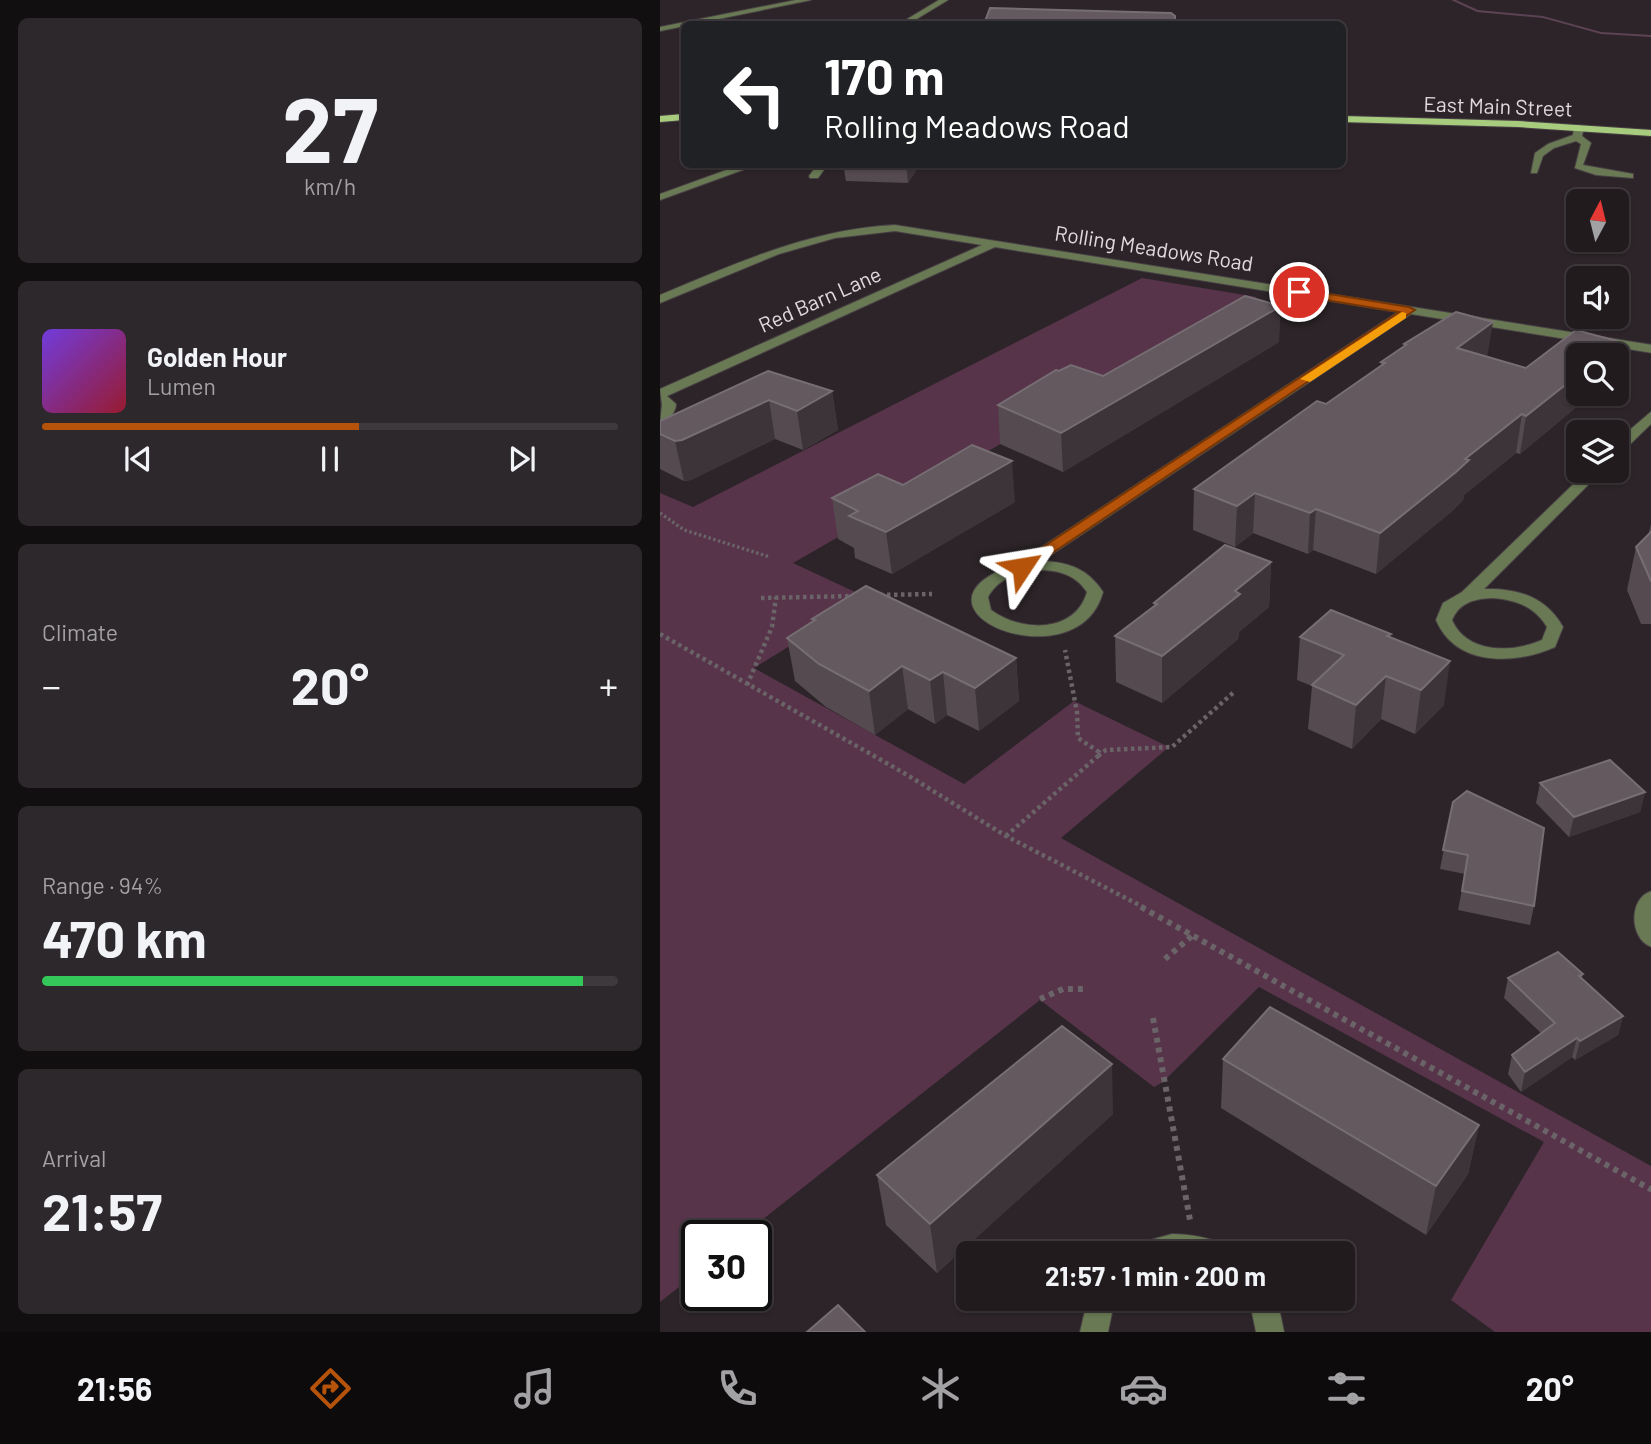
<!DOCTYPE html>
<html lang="en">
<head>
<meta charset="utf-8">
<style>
	:root { --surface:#211b1e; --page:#2d282b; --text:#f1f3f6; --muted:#a2a1a4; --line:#3e393c; --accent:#b45309 }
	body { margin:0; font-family:Barlow,sans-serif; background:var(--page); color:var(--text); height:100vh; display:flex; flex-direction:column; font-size:26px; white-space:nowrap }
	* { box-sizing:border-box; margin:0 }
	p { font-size:23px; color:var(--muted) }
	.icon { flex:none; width:38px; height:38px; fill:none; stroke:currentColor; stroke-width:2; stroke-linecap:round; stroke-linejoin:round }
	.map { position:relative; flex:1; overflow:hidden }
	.drawer { display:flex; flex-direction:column; gap:18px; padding:18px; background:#120f10; width:660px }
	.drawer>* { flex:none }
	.guide { position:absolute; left:21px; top:21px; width:665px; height:147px; border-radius:10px; box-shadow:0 2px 5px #0004,0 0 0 2px var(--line); background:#202124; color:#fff; overflow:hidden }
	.needle { width:46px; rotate:7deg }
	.tools { position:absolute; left:906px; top:189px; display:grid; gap:14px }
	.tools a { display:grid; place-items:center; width:63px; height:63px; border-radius:10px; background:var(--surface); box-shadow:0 2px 5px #0004,0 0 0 2px var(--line); font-size:35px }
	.speed { position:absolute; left:21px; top:1220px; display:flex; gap:14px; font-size:35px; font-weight:700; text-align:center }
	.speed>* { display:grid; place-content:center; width:91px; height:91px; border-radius:50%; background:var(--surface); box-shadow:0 2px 5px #0004,0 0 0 2px var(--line); line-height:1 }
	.speed .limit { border:4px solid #111; border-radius:10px; background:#fff; color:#111 }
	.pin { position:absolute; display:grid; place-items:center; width:60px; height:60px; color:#fff; margin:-30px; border:4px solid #fff; border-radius:50%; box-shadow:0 2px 7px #0007 }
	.me { position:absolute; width:77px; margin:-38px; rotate:57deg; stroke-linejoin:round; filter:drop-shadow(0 0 5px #0008) }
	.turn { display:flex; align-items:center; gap:24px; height:147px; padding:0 28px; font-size:32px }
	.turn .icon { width:91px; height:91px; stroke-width:2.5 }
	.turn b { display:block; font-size:49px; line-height:60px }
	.big { font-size:52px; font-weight:700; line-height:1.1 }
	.drawer .card { flex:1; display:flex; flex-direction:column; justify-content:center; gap:10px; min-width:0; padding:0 24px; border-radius:10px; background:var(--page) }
	.drawer .dial { align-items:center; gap:0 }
	.dial b { font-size:91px; line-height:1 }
	.song { display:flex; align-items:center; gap:21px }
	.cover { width:84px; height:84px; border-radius:10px; background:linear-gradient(135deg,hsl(260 70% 55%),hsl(350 70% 35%)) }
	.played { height:7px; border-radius:4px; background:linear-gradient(90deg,var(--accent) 55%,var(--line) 55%) }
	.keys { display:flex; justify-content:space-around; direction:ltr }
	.heat { display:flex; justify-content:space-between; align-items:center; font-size:38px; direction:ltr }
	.charge { height:10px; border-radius:5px; background:linear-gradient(90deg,#34c759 94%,var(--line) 0) }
	.trip { position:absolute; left:296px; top:1241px; width:399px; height:70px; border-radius:10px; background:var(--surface); box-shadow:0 2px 5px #0004,0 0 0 2px var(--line); font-weight:700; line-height:70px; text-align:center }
	.tab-bar { display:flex; height:112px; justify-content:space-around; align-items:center; background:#0d0b0c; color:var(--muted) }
	.tab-bar .icon { width:49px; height:49px }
	.tab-bar .on { color:var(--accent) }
	.tab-bar b { font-size:32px; color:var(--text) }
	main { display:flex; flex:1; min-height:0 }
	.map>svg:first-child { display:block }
	.green { fill:#57344a }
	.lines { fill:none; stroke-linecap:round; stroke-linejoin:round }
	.stream { fill:#5c4354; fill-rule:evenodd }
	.minor-casing { stroke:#494145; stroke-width:2 }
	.major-casing { stroke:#494145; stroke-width:2 }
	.path-far2 { stroke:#6a6367; stroke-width:3.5; stroke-dasharray:2.5 2.5; stroke-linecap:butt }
	.path-far1 { stroke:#6a6367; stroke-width:4.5; stroke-dasharray:3.5 3.5; stroke-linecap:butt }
	.path { stroke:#6a6367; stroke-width:6; stroke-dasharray:5 5; stroke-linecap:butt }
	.minor { fill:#687954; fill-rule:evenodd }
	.major { fill:#a8cc7e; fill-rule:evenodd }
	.wall { fill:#544a50 }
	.shaded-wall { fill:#3d3439 }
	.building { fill:#63595f; stroke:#766e73; stroke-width:2 }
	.route { fill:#b45309; stroke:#753606; stroke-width:2 }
	.slow { fill:#f59e0b }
	.labels { text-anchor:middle; stroke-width:7; stroke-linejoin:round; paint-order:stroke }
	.far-street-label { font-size:21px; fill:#e0dade; stroke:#2c2428 }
</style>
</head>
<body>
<main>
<section class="drawer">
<div class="card dial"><b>27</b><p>km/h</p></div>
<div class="card">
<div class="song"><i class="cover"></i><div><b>Golden Hour</b><p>Lumen</p></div></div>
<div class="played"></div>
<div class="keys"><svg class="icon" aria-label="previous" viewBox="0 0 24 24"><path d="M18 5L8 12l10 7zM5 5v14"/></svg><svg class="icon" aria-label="pause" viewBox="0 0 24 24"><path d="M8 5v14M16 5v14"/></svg><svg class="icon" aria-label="next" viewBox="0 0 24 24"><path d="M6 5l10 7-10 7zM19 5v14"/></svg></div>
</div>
<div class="card"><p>Climate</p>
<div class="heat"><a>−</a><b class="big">20°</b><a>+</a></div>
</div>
<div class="card"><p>Range · 94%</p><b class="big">470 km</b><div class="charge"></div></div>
<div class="card"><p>Arrival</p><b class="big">21:57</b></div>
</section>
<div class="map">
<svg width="992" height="1332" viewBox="0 0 992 1332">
	<rect width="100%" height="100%" fill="#2c2428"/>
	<polygon class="green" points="482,278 597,297 133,563 208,598 94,668 304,784 414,701 509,747 401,838 991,1166 991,1332 835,1332 791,1300 884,1142 599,987 503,1082 494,1087 380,1000 83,1235 37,1236 37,1273 0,1302 0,493 33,507"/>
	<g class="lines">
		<polygon class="stream" points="791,0 796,0 818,10 883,16 941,32 992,35 992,37 941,34 883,18 817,12"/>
		<defs>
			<g id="minor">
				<polygon points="136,0 151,0 0,31 0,27"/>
				<polygon points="279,0 288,0 255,20 287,22 290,24 239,24"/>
				<polygon points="919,125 924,128 922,136 931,143 923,165 973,174 973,178 936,175 915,168 921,144 916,141 894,148 883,156 877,173 871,173 875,153 888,144 913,135 914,128"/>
				<polygon points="83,164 99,164 0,200 0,194"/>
				<polygon points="158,164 168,164 158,178 150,178 149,176"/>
				<path d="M235 225 992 345V353L751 314 382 561C409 562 428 569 443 592 418 686 227 608 356 564L738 312 335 247 7 396 16 404C16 412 8 422 0 424L2 405 0 389 322 245 235 231 175 238 119 254 0 303V295C77 263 151 229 235 225ZM383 570C402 571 416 576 427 592 415 634 361 632 331 610L328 597C339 577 362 571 383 570Z"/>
				<polygon points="992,411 992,423 962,452 957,453 957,441"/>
				<path d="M927 471H942L824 589C858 588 886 597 903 627L895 647C855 665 796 667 776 620L783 603 802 592ZM833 598C856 600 874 606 887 627L882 640C852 653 807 654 792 620 800 602 814 599 833 598Z"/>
				<path d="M992 891V947C969 940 968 897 992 891Z"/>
				<path d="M512 1234C531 1234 548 1238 566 1244L570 1253H472L476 1244Z"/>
				<polygon points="428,1298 455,1298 448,1332 420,1332"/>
				<polygon points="589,1298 617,1298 624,1332 596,1332"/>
			</g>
			<g id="major">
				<polygon points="24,114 24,120 0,122 0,116"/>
				<polygon points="682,116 858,121 992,130 992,136 858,127 682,122"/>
			</g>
		</defs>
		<use href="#minor" class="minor-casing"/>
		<use href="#major" class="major-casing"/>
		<polyline class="path-far2" points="0,513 24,530 110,557"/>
		<g class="path-far1">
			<polyline points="220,595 272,594"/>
			<polyline points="101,598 194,596"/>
			<polyline points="0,634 244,773 346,836 485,908"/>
			<polyline points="87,685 112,627 116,597"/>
			<polyline points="438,756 446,750 512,747 574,692"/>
			<polyline points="346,836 438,756 439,752 418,738 417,712 405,650"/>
		</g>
		<g class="path">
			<polyline points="481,907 992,1190"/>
			<polyline points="505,959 533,935"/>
			<polyline points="380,999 403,989 428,989"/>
			<polyline points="493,1018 530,1220"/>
		</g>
		<use href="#minor" class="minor"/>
		<use href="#major" class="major"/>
	</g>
	<g class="wall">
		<polygon points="183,164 260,164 248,183 186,181"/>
		<polygon points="957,341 954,355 919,355 919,394 932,394 860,454 856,453 804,495 803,500 791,512 716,574 653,550 648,554 593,533 575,547 533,530 534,489 666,404 721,366 721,362 744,347 744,344 828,357 866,368"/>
		<polygon points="619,342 403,472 340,444 338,405 399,371 443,376"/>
		<polygon points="108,371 172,391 178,430 143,450 115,439 31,480 24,481 0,469 0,421"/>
		<polygon points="243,485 355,502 232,574 195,558 194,548 178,539 172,498"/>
		<polygon points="992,521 992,624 981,624 967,590 976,547 988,535"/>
		<polygon points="611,562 609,607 579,632 578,639 502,703 456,682 455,636 494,607 494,603"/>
		<polygon points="152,619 356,658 359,701 319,731 287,715 275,724 248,709 215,735 166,707 135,681 127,638 153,621"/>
		<polygon points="640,637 730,638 784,705 755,734 721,719 692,749 648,729 652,686 637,680"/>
		<polygon points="880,783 985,792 980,812 909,837 876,803"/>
		<polygon points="793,802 874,906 870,925 798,910 805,874 780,869"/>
		<polygon points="923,974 922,978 963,1016 958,1035 915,1060 912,1057 861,1092 848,1074 852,1055 881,1033 844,998 848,978"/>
		<polygon points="563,1059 819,1125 808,1174 766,1235 561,1108"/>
		<polygon points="453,1114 277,1273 226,1225 217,1175"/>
	</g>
	<g class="shaded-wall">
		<polygon points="246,164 260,164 248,183"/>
		<polygon points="621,306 619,342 403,472 401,433"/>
		<polygon points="833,322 827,358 797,348"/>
		<polygon points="957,341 954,355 941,355"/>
		<polygon points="919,374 919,394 932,394 860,454 866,416"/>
		<polygon points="172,391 178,430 143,450 137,411"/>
		<polygon points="109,400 115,439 31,480 24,481 15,441"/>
		<polygon points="862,414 856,453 804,495 803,500 791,512 716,574 720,533 805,459"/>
		<polygon points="352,461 355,502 232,574 226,532"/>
		<polygon points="595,493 593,533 575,547 577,506"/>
		<polygon points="656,509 653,550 648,554 650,513"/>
		<polygon points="611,562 609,607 579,632 578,639 502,703 502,656 575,591"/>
		<polygon points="356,658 359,701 319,731 315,688"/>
		<polygon points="790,661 784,705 755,734 761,690"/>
		<polygon points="242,666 248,709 215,735 209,691"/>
		<polygon points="283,672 287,715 275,724 270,680"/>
		<polygon points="726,676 721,719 692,749 696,705"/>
		<polygon points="985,792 980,812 909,837 914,817"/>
		<polygon points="963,1016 958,1035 915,1060 920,1041"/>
		<polygon points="917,1038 912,1057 861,1092 865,1072"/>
		<polygon points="452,1064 453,1114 277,1273 270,1224"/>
		<polygon points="819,1125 808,1174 766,1235 776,1186"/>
	</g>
	<g class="building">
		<polygon points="330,8 511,13 515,16 515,24 324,24"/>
		<polygon points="585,296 621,306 401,433 338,405 396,370 399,371 411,365 443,376"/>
		<polygon points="796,312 833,322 797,348 866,368 916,330 957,341 941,355 919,355 919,374 866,416 862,414 805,459 809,460 796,472 720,533 656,509 650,513 595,493 577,506 534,489 657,401 666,404 725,363 721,362 746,345 744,344"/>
		<polygon points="108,371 172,391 137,411 109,400 22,440 15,441 0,434 0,421"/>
		<polygon points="312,445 352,461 226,532 189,516 198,511 172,498 218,474 243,485"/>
		<polygon points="992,531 992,581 991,581 976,547"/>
		<polygon points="565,545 611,562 575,591 580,594 502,656 455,636 497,604 494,603"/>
		<polygon points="206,586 356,658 315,688 283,672 270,680 242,666 209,691 159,664 127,638 155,620 152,619"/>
		<polygon points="671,610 731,634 727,636 790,661 761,690 726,676 696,705 652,685 684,655 640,637"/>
		<polygon points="950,760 985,792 914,817 880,783"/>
		<polygon points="807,791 884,828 874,906 802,891 808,855 783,850 793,802"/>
		<polygon points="898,952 923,974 919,976 963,1016 920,1041 917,1038 865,1072 852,1055 895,1023 848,978"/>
		<polygon points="610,1007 819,1125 776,1186 563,1059"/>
		<polygon points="402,1026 452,1064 270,1224 217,1175"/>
		<polygon points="178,1305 205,1332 147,1332"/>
	</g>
	<polygon class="route" points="639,289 749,307 755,310 367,570 357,570 355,567 357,564 739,312 635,295 634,292"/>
	<polygon class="slow" points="742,312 746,313 746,318 650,382 640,379"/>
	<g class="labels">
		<g class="far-street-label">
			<text transform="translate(838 107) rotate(2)" y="7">East Main Street</text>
			<text transform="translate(494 249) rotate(9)" y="7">Rolling Meadows Road</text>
			<text transform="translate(160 300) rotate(-24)" y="7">Red Barn Lane</text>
		</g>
	</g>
</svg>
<div class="tools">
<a><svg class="needle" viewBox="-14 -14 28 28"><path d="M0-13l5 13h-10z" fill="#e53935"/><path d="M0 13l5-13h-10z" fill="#a2a1a4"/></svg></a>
<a><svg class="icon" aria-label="sound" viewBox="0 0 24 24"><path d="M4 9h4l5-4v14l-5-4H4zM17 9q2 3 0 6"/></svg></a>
<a><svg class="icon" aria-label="search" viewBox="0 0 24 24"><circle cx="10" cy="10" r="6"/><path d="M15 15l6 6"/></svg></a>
<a><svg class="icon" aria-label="layers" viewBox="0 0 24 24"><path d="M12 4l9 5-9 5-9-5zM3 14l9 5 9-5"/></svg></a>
</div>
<div class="speed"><div class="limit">30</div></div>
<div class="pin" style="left:639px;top:292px;background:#d93025"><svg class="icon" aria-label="arrive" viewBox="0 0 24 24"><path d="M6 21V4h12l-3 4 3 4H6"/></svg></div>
<svg class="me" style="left:362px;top:567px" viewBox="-20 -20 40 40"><path d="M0-17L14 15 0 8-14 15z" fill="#b45309" stroke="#fff" stroke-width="4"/></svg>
<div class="trip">21:57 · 1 min · 200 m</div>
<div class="guide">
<div class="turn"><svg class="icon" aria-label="left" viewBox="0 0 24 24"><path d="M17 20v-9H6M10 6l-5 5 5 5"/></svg><div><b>170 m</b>Rolling Meadows Road</div></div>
</div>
</div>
</main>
<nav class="tab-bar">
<b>21:56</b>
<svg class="icon on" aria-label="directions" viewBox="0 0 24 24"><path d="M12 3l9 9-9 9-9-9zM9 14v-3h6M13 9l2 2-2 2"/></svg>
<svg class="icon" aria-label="music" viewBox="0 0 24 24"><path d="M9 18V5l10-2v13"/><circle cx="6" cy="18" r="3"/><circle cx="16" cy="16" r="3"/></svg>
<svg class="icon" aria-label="phone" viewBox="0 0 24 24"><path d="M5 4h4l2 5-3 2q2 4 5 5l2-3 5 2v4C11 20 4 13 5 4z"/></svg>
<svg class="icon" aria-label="climate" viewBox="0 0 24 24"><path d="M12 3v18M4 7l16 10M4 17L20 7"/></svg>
<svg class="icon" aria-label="car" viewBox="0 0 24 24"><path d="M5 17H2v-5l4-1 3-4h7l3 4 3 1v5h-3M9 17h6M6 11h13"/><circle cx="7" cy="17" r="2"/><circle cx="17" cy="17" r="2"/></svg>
<svg class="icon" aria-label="filters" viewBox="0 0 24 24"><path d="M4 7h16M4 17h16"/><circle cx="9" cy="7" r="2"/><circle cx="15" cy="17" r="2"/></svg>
<b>20°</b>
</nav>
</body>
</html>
